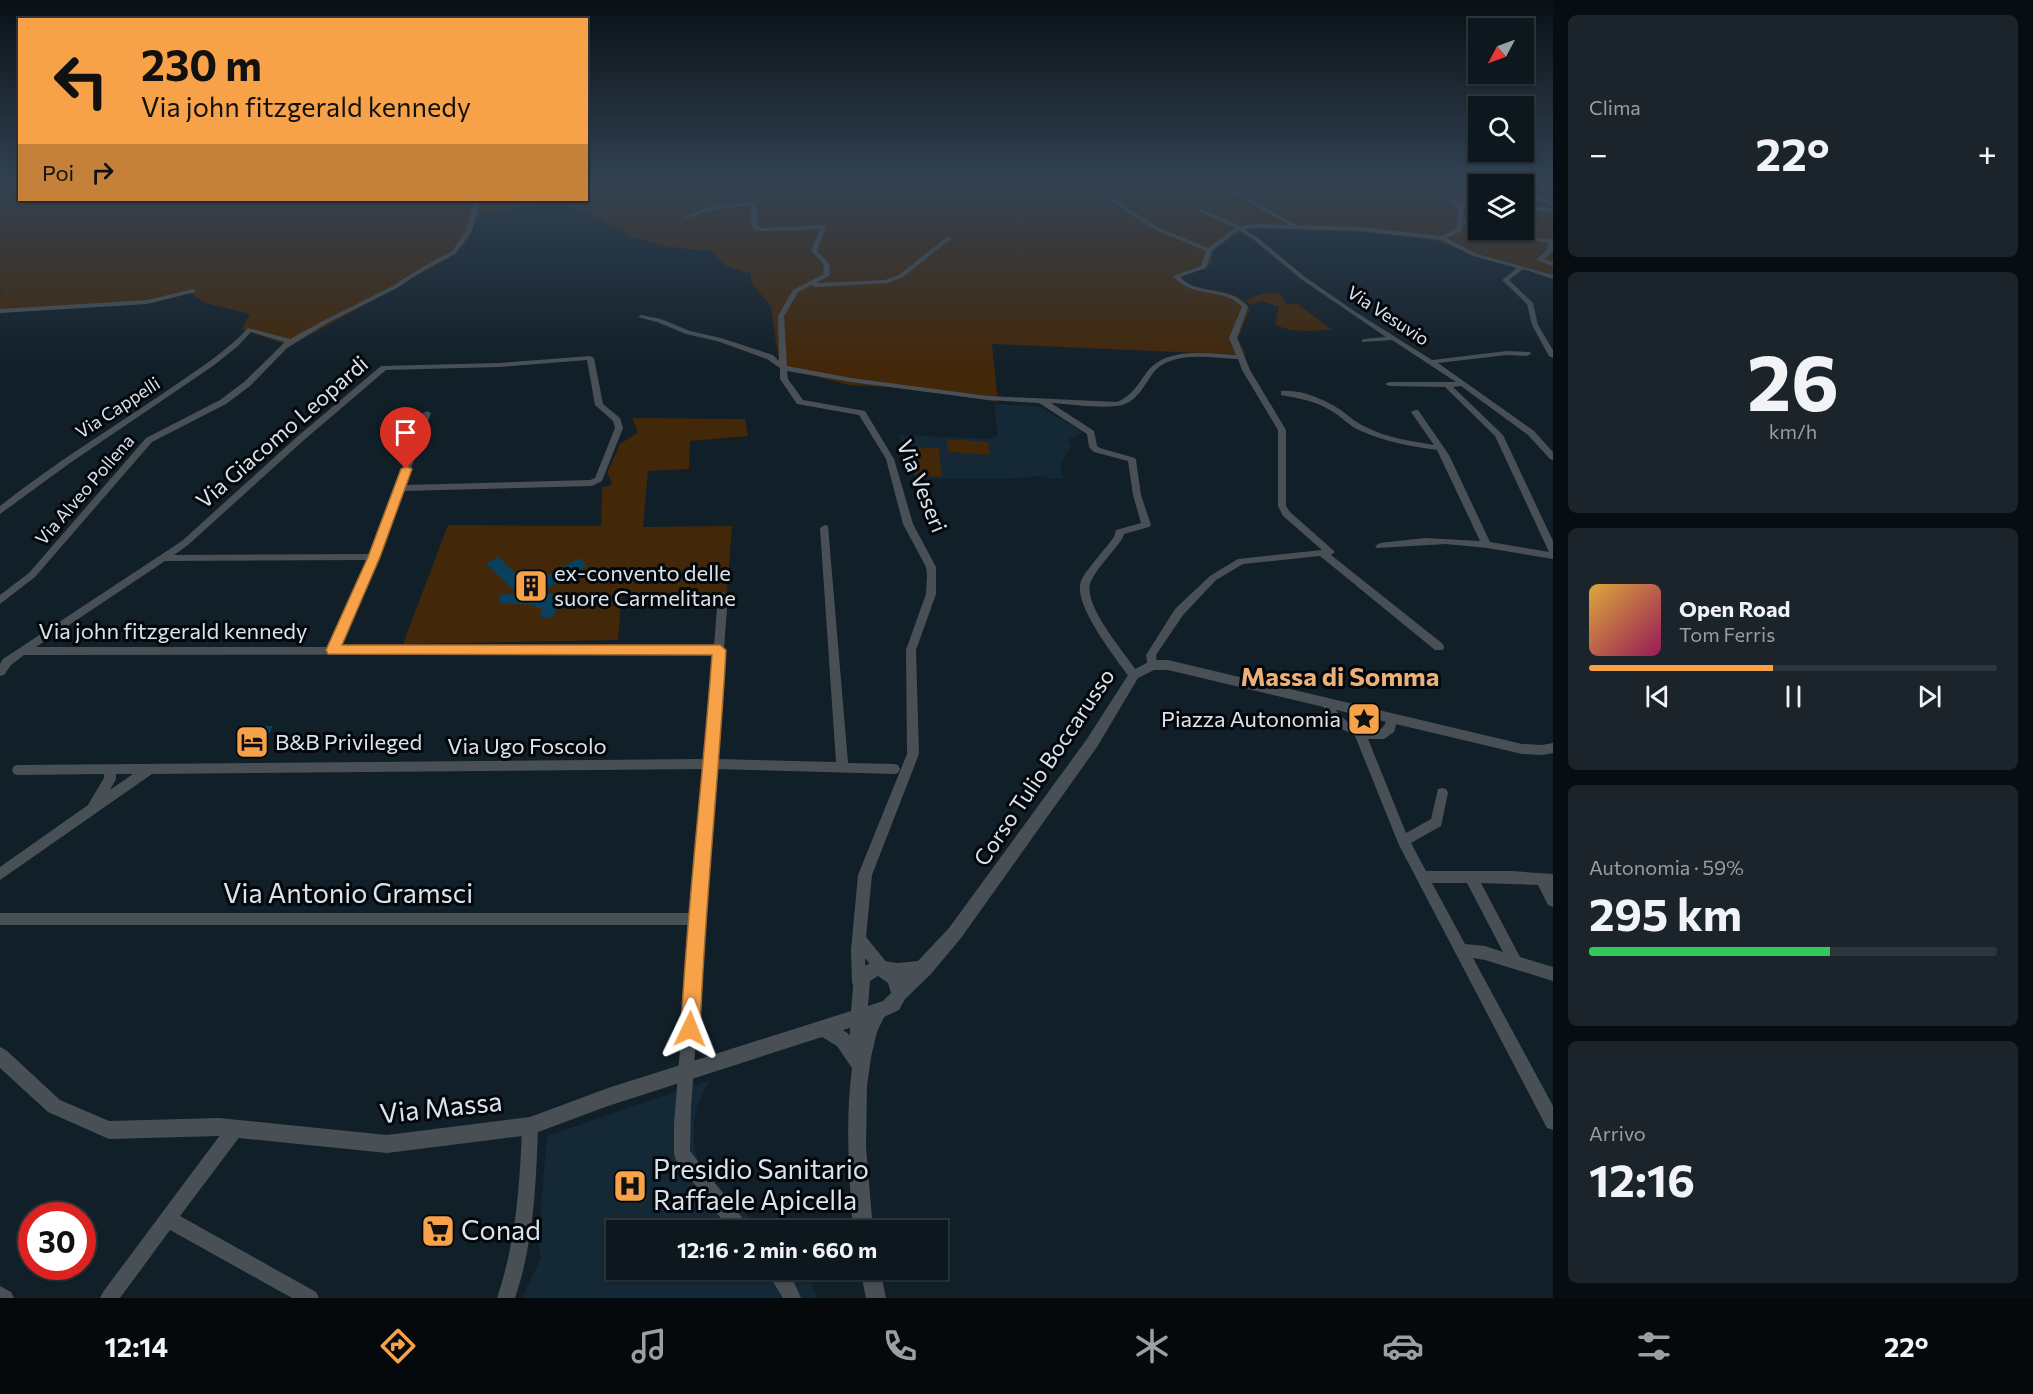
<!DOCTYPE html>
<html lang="it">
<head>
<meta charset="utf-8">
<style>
	:root { --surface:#0d171e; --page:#1b242b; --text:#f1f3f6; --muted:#9a9fa4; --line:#2d363c; --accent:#f7a248 }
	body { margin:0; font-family:Commissioner,sans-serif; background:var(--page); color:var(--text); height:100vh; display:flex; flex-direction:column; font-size:22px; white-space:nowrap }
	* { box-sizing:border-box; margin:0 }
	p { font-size:20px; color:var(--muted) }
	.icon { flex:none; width:33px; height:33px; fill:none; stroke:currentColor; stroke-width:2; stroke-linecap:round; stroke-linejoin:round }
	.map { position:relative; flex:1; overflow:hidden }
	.side { display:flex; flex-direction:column; gap:15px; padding:15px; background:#070d10; width:480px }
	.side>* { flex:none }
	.hud { position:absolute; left:18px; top:18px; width:570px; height:183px; border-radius:0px; box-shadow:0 2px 4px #0004,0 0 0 2px var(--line); background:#f7a248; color:#111; overflow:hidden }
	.needle { width:39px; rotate:229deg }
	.buttons { position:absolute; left:1468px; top:18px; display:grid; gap:12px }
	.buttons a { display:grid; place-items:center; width:66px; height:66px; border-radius:0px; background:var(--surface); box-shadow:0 2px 4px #0004,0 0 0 2px var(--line); font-size:30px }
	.speed { position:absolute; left:18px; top:1202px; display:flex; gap:12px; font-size:30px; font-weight:700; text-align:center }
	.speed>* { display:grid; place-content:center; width:78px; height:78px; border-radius:50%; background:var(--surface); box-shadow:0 2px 4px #0004,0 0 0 2px var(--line); line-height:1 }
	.speed .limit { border:9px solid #d22; background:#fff; color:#111 }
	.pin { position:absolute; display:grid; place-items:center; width:51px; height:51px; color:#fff; margin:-62px -26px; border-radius:50% 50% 50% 0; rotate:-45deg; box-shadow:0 0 6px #0007 }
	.pin .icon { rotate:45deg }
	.me { position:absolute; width:66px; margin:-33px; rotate:2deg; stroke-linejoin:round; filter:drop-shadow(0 0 4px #0008) }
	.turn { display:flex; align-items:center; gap:21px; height:126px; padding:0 24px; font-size:27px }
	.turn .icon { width:78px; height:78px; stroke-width:2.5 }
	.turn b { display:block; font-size:42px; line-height:51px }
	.then { display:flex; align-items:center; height:57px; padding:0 24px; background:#0003; gap:12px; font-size:22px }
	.big { font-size:45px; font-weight:700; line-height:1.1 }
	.side .widget { flex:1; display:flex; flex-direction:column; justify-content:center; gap:9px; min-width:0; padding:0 21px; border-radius:9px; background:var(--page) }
	.side .dial { align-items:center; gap:0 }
	.dial b { font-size:78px; line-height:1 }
	.song { display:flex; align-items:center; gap:18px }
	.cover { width:72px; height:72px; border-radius:9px; background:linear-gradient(135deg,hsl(40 70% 55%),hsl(330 70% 35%)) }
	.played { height:6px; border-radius:3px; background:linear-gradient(90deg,var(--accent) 45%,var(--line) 45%) }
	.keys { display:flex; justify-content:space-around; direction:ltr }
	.heat { display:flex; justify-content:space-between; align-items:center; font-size:33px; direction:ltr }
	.charge { height:9px; border-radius:4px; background:linear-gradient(90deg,#34c759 59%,var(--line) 0) }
	.trip { position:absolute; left:606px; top:1220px; width:342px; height:60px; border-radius:0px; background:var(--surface); box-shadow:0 2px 4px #0004,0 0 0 2px var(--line); font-weight:700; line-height:60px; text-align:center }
	.dock { display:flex; height:96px; justify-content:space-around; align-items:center; background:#05090c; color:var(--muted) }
	.dock .icon { width:42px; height:42px }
	.dock .current { color:var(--accent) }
	.dock b { font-size:27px; color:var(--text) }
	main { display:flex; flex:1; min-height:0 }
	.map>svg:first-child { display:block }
	.built { fill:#142836 }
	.green { fill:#432709; fill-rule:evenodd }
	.building { fill:#09405d }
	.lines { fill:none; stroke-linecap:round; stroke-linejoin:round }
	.minor { fill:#495055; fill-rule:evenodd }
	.tertiary { fill:#495055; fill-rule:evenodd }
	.route { fill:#f7a248; stroke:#a1692f; stroke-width:1.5 }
	.labels { text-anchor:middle; stroke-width:6; stroke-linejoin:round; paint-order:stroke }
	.far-street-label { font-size:18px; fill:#dbe4eb; stroke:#04080c }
	.street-label { font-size:22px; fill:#dbe4eb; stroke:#04080c }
	.poi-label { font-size:22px; fill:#dbe4eb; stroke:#04080c; text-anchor:start }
	.quarter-label { font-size:26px; font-weight:bold; fill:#ecb179; stroke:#04080c }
	.near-street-label { font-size:27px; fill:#dbe4eb; stroke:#04080c }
	.near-poi-label { font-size:27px; fill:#dbe4eb; stroke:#04080c; text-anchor:start }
</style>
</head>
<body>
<main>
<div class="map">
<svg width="1553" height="1298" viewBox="0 0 1553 1298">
	<rect width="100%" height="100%" fill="#111f28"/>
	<g class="built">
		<polygon points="994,404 1039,406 1083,432 1068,440 1071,446 1060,465 1064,478 1048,479 1045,476 1005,479 915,479 899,435 990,439 998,435"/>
		<polygon points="710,1080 698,1103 694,1123 694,1144 698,1164 710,1180 764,1230 616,1230 616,1269 802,1269 812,1283 817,1298 522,1298 541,1258 538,1242 547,1136"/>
	</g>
	<g class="green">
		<path d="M0 184H19L20 200H586L587 184H1553V278L1478 256 1435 240 1366 232 1251 228 1230 237 1212 250 1211 264 1204 269 1185 273 1182 279 1188 285C1207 291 1240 289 1250 309L1238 338 1246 355 992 344 998 402 909 388 849 385 802 373 779 363 771 307 751 282V274L726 266 711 251 669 247 633 237 582 210 564 204 527 205 477 216 470 236 454 255 290 346 242 329 250 314 205 303 190 293 154 302 0 312V292L3 290H0ZM1479 184H1524V230H1479Z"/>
		<path d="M1279 293 1286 304H1298L1332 330C1315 330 1291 334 1275 324L1279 307 1262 301 1250 305 1246 300 1261 294Z"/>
		<polygon points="632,418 745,419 748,436 690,441 689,469 648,471 643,527 732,526 727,593 622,593 618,640 403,644 448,525 601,526 602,487 610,486 612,483 607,473 620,444 638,432"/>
		<polygon points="947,439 988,442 990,455 948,452"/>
		<polygon points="915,447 939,448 942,477 916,476"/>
	</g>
	<g class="building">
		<polygon points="498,557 524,581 537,581 579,558 587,566 537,594 562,594 554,616 543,618 540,615 542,608 535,608 536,605 498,603 502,593 519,595 486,564"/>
		<polygon points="251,726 273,726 261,749 237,748"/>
	</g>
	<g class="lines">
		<g class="minor">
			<path d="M1085 184H1091L1157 227 1208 248 1235 228 1198 211V209H1202L1240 226 1259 224 1289 225 1215 184H1222L1296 225 1359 227 1441 236 1456 229 1458 209 1431 184H1436L1458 203 1479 204V208L1462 207 1464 209 1463 220 1479 226 1480 230 1462 224 1461 231 1447 238 1477 254 1553 275V279L1523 269 1509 280 1533 303 1538 325 1553 350V358L1549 356 1532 325 1527 304 1502 280 1517 268 1473 256 1441 240 1359 231 1259 228 1244 229 1258 238 1305 277 1357 313 1432 360 1507 351 1530 352 1531 354 1527 356 1507 355 1438 363 1534 431 1553 452V460L1550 459 1528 435 1461 386 1453 387 1503 435 1553 541V559L1487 548 1446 544 1377 548 1375 546 1380 543 1425 538 1480 541 1437 450C1411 446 1385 442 1361 431 1349 426 1341 416 1330 410 1315 401 1298 398 1281 395V391C1300 389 1324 399 1339 409 1348 415 1356 423 1366 427 1387 438 1411 441 1434 445L1411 412 1415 410H1418L1449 455 1490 542 1549 552 1495 436 1445 387 1389 386 1385 384 1389 382H1456L1392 340 1362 342V340L1364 339 1386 337 1301 279 1254 240 1239 230 1212 251 1206 268 1180 277C1199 297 1229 284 1248 307L1237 338 1250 370 1286 430V506L1290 512 1333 550 1335 552 1331 555 1443 644 1444 647 1443 650H1435L1320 556 1243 564 1216 580 1183 615 1156 655 1157 665 1156 668H1148L1146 655 1175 609 1210 576 1238 559 1322 550 1283 516 1278 506V430L1242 370 1238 359C1211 358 1172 350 1153 373 1145 384 1139 398 1125 404 1111 410 1068 404 1051 403L1094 431 1097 446 1100 448 1135 458 1136 460 1141 495 1151 525 1149 527 1124 534 1122 539C1113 552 1098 567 1091 581 1080 604 1128 656 1139 675L1138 678H1130C1117 660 1072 604 1081 581 1085 571 1107 547 1114 537L1116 530 1141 523 1133 495 1128 461 1094 452 1089 447 1087 434 1039 403 988 400 851 382 787 371 788 379 803 400 865 411 894 459 913 524 936 567V594L916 650 919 754 872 875 866 937 888 964 890 969 888 974 883 976 878 974 865 958 866 982 864 987 859 989 854 987 852 982 851 950 858 875 907 754 906 650 926 594 927 575 926 567 903 524 886 459 859 415 797 404 780 379V368L767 359 717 341 686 334 657 322 638 317 641 315 661 319 690 331 721 338 773 355 779 361 778 316 793 290 824 274 823 263 811 251 821 228 800 231H756L752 226 750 206 714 209 688 218 683 217 713 205 753 202 756 204 758 226 760 228 827 225 817 251 829 263 830 275 816 283 885 280 899 275 947 237 952 238 903 277 888 283 815 287 812 285 798 292 784 316 787 366 851 378 988 396 1117 402C1132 396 1138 384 1147 372 1167 346 1207 354 1236 355L1229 338 1242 307C1223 286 1193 300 1173 276L1201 266 1206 251 1153 229Z"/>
			<polygon points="1144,184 1152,184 1166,190 1161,191"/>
			<polygon points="1524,191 1553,202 1553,206 1524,195"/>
			<path d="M474 200H480L472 231 456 253 418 274 397 288 327 323 287 348 250 386 226 404 152 442 35 577 0 604V595L29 573 146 438 220 400 244 382 285 342 251 332 238 346 213 366 70 463 0 514V506C54 463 114 427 171 388 198 369 226 352 248 328L290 339 323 321 393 286 414 272 452 251 466 231Z"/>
			<polygon points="1524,206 1553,208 1553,212 1524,210"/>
			<polygon points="1482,230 1492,230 1550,240 1553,238 1553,251 1544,259 1553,262 1553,266 1536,260 1547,250 1549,243"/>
			<polygon points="193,289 196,291 195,292 147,304 0,313 0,309 147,300"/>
			<path d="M590 356 594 358 603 404 620 418 623 428 602 481 592 486 403 491 379 557 340 647 714 646 718 595 723 592 728 595 716 759 836 762 820 528 825 525 828 526 848 763 894 764 898 765 900 769 898 773 894 774 715 769 691 1108 690 1151 747 1224 750 1230H730L676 1160 674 1154V1124L690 925H0V913H691L703 769 152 774 0 880V867L88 805 104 778V774L18 775 14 774 12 770 14 766 18 765 704 759 713 654 24 655 11 665 4 675 0 676V664L3 659 182 541 298 436 381 366 499 363ZM587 360 595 405 613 421 615 428 595 478 590 480 405 485 431 413 427 411 423 413 370 554 174 555 188 545 304 440 386 370 499 367ZM368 560 329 647H36L165 561ZM116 774H133L110 790 116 779Z"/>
			<path d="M1328 699 1332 700C1334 704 1335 709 1338 713 1346 723 1371 737 1382 728 1386 725 1386 719 1388 715L1392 714 1396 715 1398 718 1394 732 1384 739H1368L1406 833 1431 819 1438 789 1442 788 1446 789 1448 793 1441 826 1411 843 1426 871H1512L1553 874V907L1548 905 1538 885 1481 883 1520 957 1553 967V981L1485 960 1473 958 1553 1106V1130L1547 1128 1399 845 1355 736 1335 725 1327 716 1322 703 1324 700ZM1432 883H1467L1503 952 1485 946 1465 944Z"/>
			<path d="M530 1118 536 1120 538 1126C536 1185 534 1242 515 1298H497C516 1242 520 1185 522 1126L524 1120Z"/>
			<polygon points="235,1121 241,1123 243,1129 241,1135 180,1216 316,1292 319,1298 292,1298 170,1230 120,1298 100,1298 103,1292 229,1123"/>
			<polygon points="765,1269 785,1269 792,1278 801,1298 783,1298"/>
			<polygon points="0,1286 11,1292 14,1298 0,1298"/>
		</g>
		<g class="tertiary">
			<path d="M1152 660H1168L1522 744 1542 745 1553 743V753L1542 755 1522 754 1168 670H1154L1138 678 1097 747 961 938 930 975 905 999 899 1010 884 1017 877 1032 871 1057 867 1086 866 1147 873 1230H853C849 1176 845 1122 852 1068L837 1046 822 1037 608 1106 530 1135 387 1153 219 1136 109 1139 48 1112 0 1068V1047L6 1050 60 1100 109 1121 219 1118 387 1135 530 1117 608 1088 851 1011 854 977 856 971 876 960 898 963 918 961 949 928 1087 739 1130 672ZM878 976 888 983 891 993 883 1001 868 1006 870 981ZM850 1028V1035L843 1030Z"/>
			<polygon points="860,1269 880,1269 886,1298 866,1298"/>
		</g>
	</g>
	<linearGradient id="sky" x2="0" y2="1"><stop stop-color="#091116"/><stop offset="0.5" stop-color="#324253"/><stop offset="1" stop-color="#324253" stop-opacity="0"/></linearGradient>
	<rect width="1553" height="366" fill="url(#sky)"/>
	<path class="route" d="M406 466 412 469 380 557 342 645H720L726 650C719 777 705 902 700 1029L697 1035 690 1038 684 1035 681 1029C687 904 703 780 712 655L328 654 326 650 368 557 401 469Z"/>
	<defs>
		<symbol id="building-square" viewBox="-11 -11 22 22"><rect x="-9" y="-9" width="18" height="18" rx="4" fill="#f7a248" stroke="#04080c"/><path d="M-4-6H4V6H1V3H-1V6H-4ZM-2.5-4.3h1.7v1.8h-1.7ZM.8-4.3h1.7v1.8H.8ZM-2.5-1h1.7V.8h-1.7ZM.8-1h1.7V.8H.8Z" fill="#111"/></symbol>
		<symbol id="sight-square" viewBox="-11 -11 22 22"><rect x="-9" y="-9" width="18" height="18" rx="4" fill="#f7a248" stroke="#04080c"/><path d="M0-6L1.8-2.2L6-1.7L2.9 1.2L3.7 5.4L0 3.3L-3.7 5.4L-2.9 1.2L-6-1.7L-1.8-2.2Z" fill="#111"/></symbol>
		<symbol id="hotel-square" viewBox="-11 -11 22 22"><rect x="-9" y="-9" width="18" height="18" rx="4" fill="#f7a248" stroke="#04080c"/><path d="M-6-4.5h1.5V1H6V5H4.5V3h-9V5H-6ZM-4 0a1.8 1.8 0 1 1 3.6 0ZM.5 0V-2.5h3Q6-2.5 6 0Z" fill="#111"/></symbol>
		<symbol id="hospital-square" viewBox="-11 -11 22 22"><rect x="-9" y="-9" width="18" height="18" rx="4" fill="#f7a248" stroke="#04080c"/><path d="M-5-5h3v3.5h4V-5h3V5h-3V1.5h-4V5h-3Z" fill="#111"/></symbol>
		<symbol id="supermarket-square" viewBox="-11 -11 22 22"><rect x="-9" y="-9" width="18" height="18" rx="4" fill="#f7a248" stroke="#04080c"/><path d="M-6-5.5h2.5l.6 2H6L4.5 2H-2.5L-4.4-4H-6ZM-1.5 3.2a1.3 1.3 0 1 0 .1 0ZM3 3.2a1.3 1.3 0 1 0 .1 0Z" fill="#111"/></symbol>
	</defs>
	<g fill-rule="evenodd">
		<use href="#building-square" x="512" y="567" width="38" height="38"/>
		<use href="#sight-square" x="1345" y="700" width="38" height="38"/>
		<use href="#hotel-square" x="233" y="723" width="38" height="38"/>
		<use href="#hospital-square" x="611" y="1167" width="38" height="38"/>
		<use href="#supermarket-square" x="419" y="1212" width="38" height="38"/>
	</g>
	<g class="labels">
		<g class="far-street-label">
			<text transform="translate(1388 316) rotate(33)" y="6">Via Vesuvio</text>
			<text transform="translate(118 408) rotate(-33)" y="6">Via Cappelli</text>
			<text transform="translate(85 490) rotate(-49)" y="6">Via Alveo Pollena</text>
		</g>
		<g class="street-label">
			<text transform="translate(282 432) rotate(-41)" y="8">Via Giacomo Leopardi</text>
			<text transform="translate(922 486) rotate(68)" y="8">Via Veseri</text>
			<text x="173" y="639">Via john fitzgerald kennedy</text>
			<text x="527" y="754">Via Ugo Foscolo</text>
			<text transform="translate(1044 767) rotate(-56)" y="8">Corso Tulio Boccarusso</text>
		</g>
		<g class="poi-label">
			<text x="554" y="581">ex-convento delle<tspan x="554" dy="25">suore Carmelitane</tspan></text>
			<text x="1341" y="727" text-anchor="end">Piazza Autonomia</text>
			<text x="275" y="750">B&amp;B Privileged</text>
		</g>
		<g class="quarter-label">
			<text x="1340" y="686">Massa di Somma</text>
		</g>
		<g class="near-street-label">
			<text x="348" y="903">Via Antonio Gramsci</text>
			<text transform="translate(441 1108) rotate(-6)" y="9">Via Massa</text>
		</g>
		<g class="near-poi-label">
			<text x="653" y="1179">Presidio Sanitario<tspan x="653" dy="31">Raffaele Apicella</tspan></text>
			<text x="461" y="1240">Conad</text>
		</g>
	</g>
</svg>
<div class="buttons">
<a><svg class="needle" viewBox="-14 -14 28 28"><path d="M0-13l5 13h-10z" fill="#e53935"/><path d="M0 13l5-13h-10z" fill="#9a9fa4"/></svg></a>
<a><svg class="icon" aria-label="search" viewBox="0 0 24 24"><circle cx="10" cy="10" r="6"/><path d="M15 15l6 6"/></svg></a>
<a><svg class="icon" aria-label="layers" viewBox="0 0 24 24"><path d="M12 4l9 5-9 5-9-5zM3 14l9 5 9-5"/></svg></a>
</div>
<div class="speed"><div class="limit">30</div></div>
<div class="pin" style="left:406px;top:469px;background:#d93025"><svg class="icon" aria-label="arrive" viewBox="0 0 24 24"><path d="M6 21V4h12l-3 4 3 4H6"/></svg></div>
<svg class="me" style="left:690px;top:1029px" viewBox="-20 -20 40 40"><path d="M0-17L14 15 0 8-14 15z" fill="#f7a248" stroke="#fff" stroke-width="4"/></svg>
<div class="trip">12:16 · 2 min · 660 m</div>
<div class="hud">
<div class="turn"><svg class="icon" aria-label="left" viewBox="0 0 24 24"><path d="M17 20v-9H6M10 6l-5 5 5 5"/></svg><div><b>230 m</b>Via john fitzgerald kennedy</div></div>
<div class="then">Poi<svg class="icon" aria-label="right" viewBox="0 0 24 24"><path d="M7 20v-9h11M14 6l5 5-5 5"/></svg></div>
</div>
</div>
<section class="side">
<div class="widget"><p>Clima</p>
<div class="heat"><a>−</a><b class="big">22°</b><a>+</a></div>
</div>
<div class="widget dial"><b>26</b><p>km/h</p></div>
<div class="widget">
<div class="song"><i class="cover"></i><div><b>Open Road</b><p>Tom Ferris</p></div></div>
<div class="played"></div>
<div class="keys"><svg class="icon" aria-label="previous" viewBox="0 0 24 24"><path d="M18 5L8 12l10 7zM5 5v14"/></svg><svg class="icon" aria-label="pause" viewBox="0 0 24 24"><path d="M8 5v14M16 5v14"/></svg><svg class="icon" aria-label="next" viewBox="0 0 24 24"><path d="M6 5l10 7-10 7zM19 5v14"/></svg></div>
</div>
<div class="widget"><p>Autonomia · 59%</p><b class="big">295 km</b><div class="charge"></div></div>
<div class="widget"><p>Arrivo</p><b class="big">12:16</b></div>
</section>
</main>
<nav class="dock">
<b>12:14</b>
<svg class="icon current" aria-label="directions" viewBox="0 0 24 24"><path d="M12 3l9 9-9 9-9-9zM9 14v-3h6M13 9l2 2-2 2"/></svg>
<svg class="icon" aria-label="music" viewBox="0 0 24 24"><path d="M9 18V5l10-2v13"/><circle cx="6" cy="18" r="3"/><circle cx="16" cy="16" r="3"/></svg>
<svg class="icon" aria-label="phone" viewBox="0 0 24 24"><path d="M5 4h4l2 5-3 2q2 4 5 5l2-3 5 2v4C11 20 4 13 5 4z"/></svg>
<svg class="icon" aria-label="climate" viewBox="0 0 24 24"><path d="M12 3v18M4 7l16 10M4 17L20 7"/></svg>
<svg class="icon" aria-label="car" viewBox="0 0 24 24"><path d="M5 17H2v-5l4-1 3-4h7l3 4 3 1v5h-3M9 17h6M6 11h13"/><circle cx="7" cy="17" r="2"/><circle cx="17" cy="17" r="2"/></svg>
<svg class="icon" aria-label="filters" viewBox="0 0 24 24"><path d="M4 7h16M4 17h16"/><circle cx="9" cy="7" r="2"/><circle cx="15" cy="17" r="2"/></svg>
<b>22°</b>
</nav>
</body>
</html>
